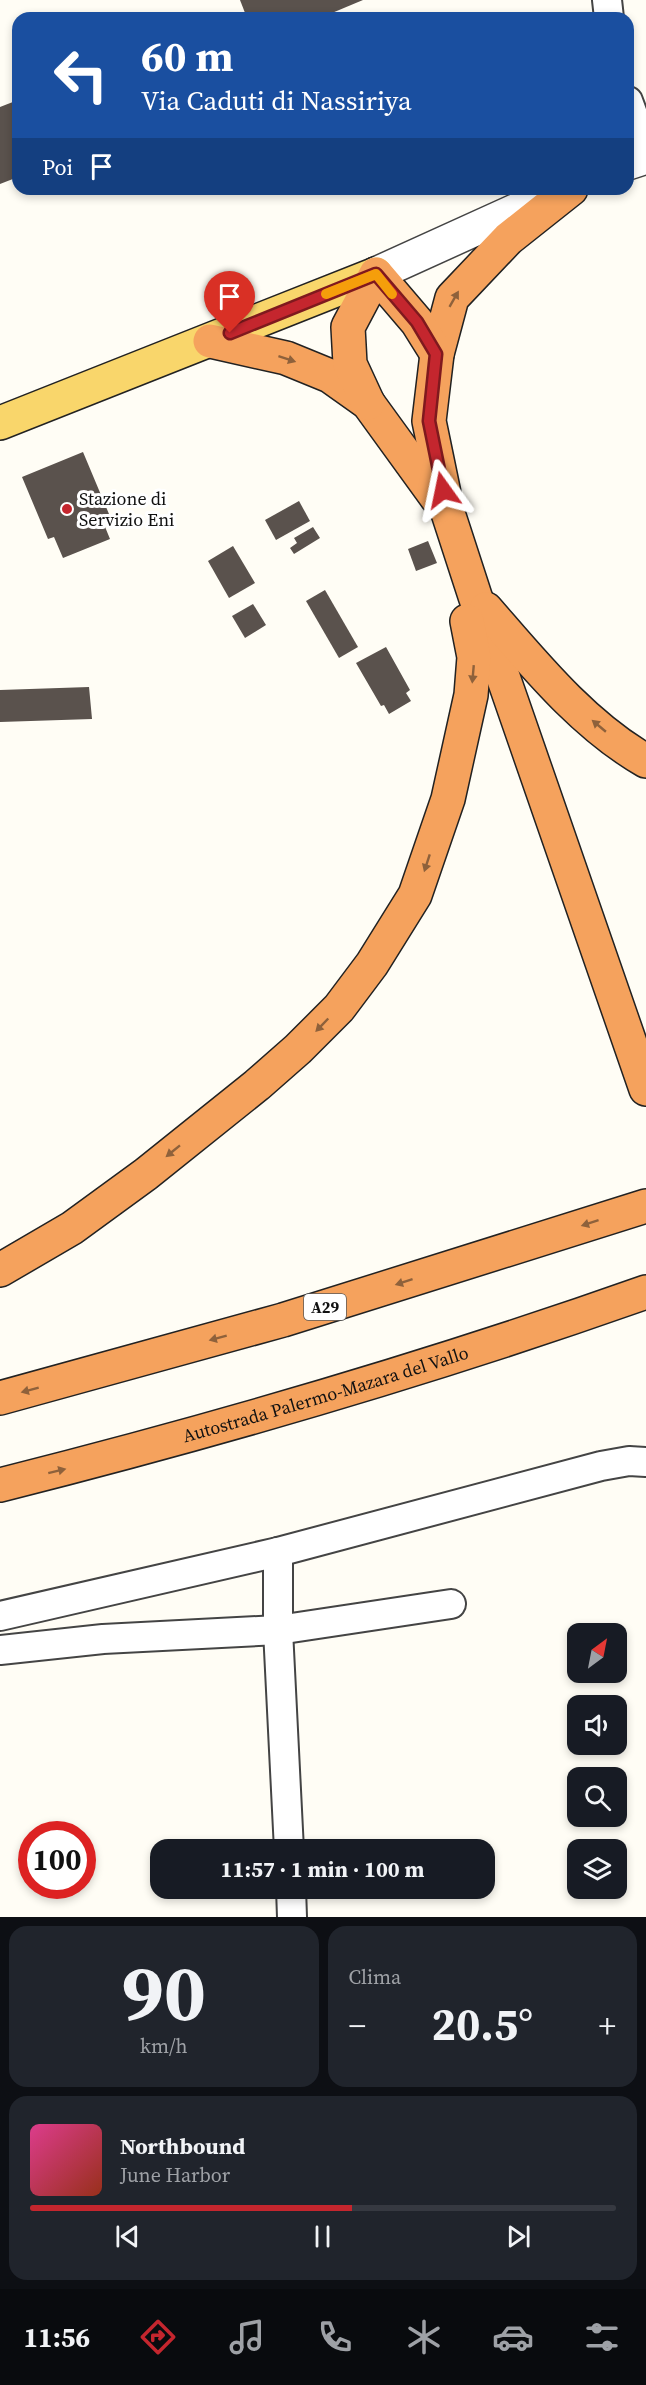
<!DOCTYPE html>
<html lang="it">
<head>
<meta charset="utf-8">
<style>
	:root { --surface:#171b24; --page:#20242c; --text:#f1f3f6; --muted:#9ea1a6; --line:#363941; --accent:#c4262e }
	body { margin:0; font-family:"Source Serif 4",serif; background:var(--page); color:var(--text); height:100vh; display:flex; flex-direction:column; font-size:22px; white-space:nowrap }
	* { box-sizing:border-box; margin:0 }
	p { font-size:20px; color:var(--muted) }
	.icon { flex:none; width:33px; height:33px; fill:none; stroke:currentColor; stroke-width:2; stroke-linecap:round; stroke-linejoin:round }
	.map { position:relative; height:1917px; overflow:hidden }
	.sheet { display:flex; flex-direction:column; gap:9px; padding:9px; background:#0d0f14; flex:1 }
	.sheet>* { flex:none }
	.hud { position:absolute; left:12px; top:12px; width:622px; height:183px; border-radius:18px; box-shadow:0 3px 9px #0003; background:#1a4fa0; color:#fff; overflow:hidden }
	.needle { width:39px; rotate:32deg }
	.buttons { position:absolute; left:567px; top:1623px; display:grid; gap:12px }
	.buttons a { display:grid; place-items:center; width:60px; height:60px; border-radius:12px; background:var(--surface); box-shadow:0 3px 9px #0003; font-size:30px }
	.speed { position:absolute; left:18px; top:1821px; display:flex; gap:12px; font-size:30px; font-weight:700; text-align:center }
	.speed>* { display:grid; place-content:center; width:78px; height:78px; border-radius:50%; background:var(--surface); box-shadow:0 3px 9px #0003; line-height:1 }
	.speed .limit { border:9px solid #d22; background:#fff; color:#111 }
	.pin { position:absolute; display:grid; place-items:center; width:51px; height:51px; color:#fff; margin:-62px -26px; border-radius:50% 50% 50% 0; rotate:-45deg; box-shadow:0 0 6px #0007 }
	.pin .icon { rotate:45deg }
	.me { position:absolute; width:66px; margin:-33px; rotate:348deg; stroke-linejoin:round; filter:drop-shadow(0 0 4px #0008) }
	.turn { display:flex; align-items:center; gap:21px; height:126px; padding:0 30px; font-size:27px }
	.turn .icon { width:78px; height:78px; stroke-width:2.5 }
	.turn b { display:block; font-size:42px; line-height:51px }
	.then { display:flex; align-items:center; height:57px; padding:0 30px; background:#0003; gap:12px; font-size:22px }
	.big { font-size:45px; font-weight:700; line-height:1.1 }
	.sheet .widget { flex:1; display:flex; flex-direction:column; justify-content:center; gap:9px; min-width:0; padding:0 21px; border-radius:18px; background:var(--page) }
	.sheet .dial { align-items:center; gap:0 }
	.dial b { font-size:78px; line-height:1 }
	.song { display:flex; align-items:center; gap:18px }
	.cover { width:72px; height:72px; border-radius:9px; background:linear-gradient(135deg,hsl(330 70% 55%),hsl(10 70% 35%)) }
	.played { height:6px; border-radius:3px; background:linear-gradient(90deg,var(--accent) 55%,var(--line) 55%) }
	.keys { display:flex; justify-content:space-around; direction:ltr }
	.heat { display:flex; justify-content:space-between; align-items:center; font-size:33px; direction:ltr }
	.sheet .tiles { flex:1; display:grid; gap:9px; grid-template-columns:1fr 1fr }
	.widget:last-child { grid-column:span 2 }
	.trip { position:absolute; left:150px; top:1839px; width:345px; height:60px; border-radius:18px; background:var(--surface); box-shadow:0 3px 9px #0003; font-weight:700; line-height:60px; text-align:center }
	.tab-bar { display:flex; height:96px; justify-content:space-around; align-items:center; background:#090b0e; color:var(--muted) }
	.tab-bar .icon { width:42px; height:42px }
	.tab-bar .selected { color:var(--accent) }
	.tab-bar b { font-size:27px; color:var(--text) }
	.map>svg:first-child { display:block }
	.building { fill:#5a524d }
	.lines { fill:none; stroke-linecap:round; stroke-linejoin:round }
	.minor-casing { stroke:#444; stroke-width:32 }
	.tertiary-casing { stroke:#444; stroke-width:36 }
	.primary-casing { stroke:#222; stroke-width:36 }
	.motorway-casing { stroke:#222; stroke-width:36 }
	.minor { stroke:#fff; stroke-width:28 }
	.tertiary { stroke:#fff; stroke-width:33 }
	.primary { stroke:#f9d66b; stroke-width:33 }
	.motorway { stroke:#f5a25d; stroke-width:33 }
	.oneway { fill:#8e613b }
	.route-casing { stroke:#7f191e; stroke-width:15 }
	.route { stroke:#c4262e; stroke-width:10 }
	.slow { stroke:#f59e0b; stroke-width:10 }
	.poi-dot { fill:#c4262e; stroke:#fff; stroke-width:2 }
	.labels { text-anchor:middle; stroke-width:6; stroke-linejoin:round; paint-order:stroke }
	.shield { fill:#fff; stroke:#585858; stroke-width:1.5 }
	.shield-label { font-size:16px; font-weight:bold; fill:#111 }
	.poi-label { font-size:18px; fill:#111; stroke:#fff; text-anchor:start }
	.street-label { font-size:18px; fill:#111; stroke:#fff }
</style>
</head>
<body>
<div class="map">
<svg width="646" height="1917" viewBox="0 0 646 1917">
	<rect width="100%" height="100%" fill="#fffdf5"/>
	<g class="building">
		<polygon points="240,0 363,0 320,18 247,18"/>
		<polygon points="18,100 18,177 0,184 0,107"/>
		<polygon points="83,452 109,514 101,517 110,539 63,558 54,537 48,539 22,477"/>
		<polygon points="299,501 310,521 276,540 265,520"/>
		<polygon points="313,527 320,538 294,554 290,548 297,543 294,538"/>
		<polygon points="428,541 437,563 416,571 408,549"/>
		<polygon points="233,546 255,583 229,598 208,561"/>
		<polygon points="325,590 358,647 339,658 306,601"/>
		<polygon points="253,604 266,625 245,638 232,616"/>
		<polygon points="386,647 410,690 406,693 411,701 389,714 384,705 381,706 356,663"/>
		<polygon points="89,687 92,719 0,722 0,690"/>
	</g>
	<g class="lines">
		<defs>
			<g id="minor">
				<polyline points="607,0 609,18"/>
				<polyline points="628,101 646,149"/>
				<polyline points="278,1552 278,1630 289,1850"/>
				<polyline points="0,1616 278,1552 601,1466 629,1461 646,1462"/>
				<polyline points="0,1650 103,1639 278,1630 451,1604"/>
				<polyline points="291,1888 292,1917"/>
			</g>
			<g id="tertiary">
				<polyline points="628,163 646,157"/>
				<polyline points="376,274 559,191"/>
			</g>
			<polyline id="primary" points="0,423 376,274"/>
			<g id="motorway">
				<polyline points="571,189 508,239 452,298 437,354 429,421 448,513 475,596 646,1089"/>
				<polyline points="210,341 286,358 330,376 368,403 442,505"/>
				<polyline points="368,403 350,364 348,327 376,274 417,322 437,354"/>
				<path d="M486 609C533 663 583 725 646 761"/>
				<polyline points="0,1270 72,1228 146,1174 257,1085 298,1049 339,1008 372,964 415,895 448,799 471,695 474,657 467,621"/>
				<polyline points="0,1398 283,1320 646,1206"/>
				<path id="s1" d="M0 1485C218 1430 434 1367 646 1292"/>
			</g>
		</defs>
		<use href="#minor" class="minor-casing"/>
		<use href="#tertiary" class="tertiary-casing"/>
		<use href="#primary" class="primary-casing"/>
		<use href="#motorway" class="motorway-casing"/>
		<use href="#minor" class="minor"/>
		<use href="#tertiary" class="tertiary"/>
		<use href="#primary" class="primary"/>
		<use href="#motorway" class="motorway"/>
	</g>
	<defs><path id="oneway-solid" d="M-6-.8H1V-3.2L6.5 0L1 3.2V.8H-6Z" transform="scale(1.5)"/></defs>
	<g class="oneway">
		<use href="#oneway-solid" transform="translate(454 299) rotate(-60)"/>
		<use href="#oneway-solid" transform="translate(287 359) rotate(18)"/>
		<use href="#oneway-solid" transform="translate(473 674) rotate(95)"/>
		<use href="#oneway-solid" transform="translate(599 726) rotate(-140)"/>
		<use href="#oneway-solid" transform="translate(427 863) rotate(108)"/>
		<use href="#oneway-solid" transform="translate(322 1025) rotate(134)"/>
		<use href="#oneway-solid" transform="translate(173 1151) rotate(141)"/>
		<use href="#oneway-solid" transform="translate(590 1223) rotate(162)"/>
		<use href="#oneway-solid" transform="translate(404 1282) rotate(162)"/>
		<use href="#oneway-solid" transform="translate(218 1338) rotate(165)"/>
		<use href="#oneway-solid" transform="translate(30 1390) rotate(165)"/>
		<use href="#oneway-solid" transform="translate(57 1471) rotate(-14)"/>
	</g>
	<g class="lines">
		<defs>
			<polyline id="route" points="230,333 376,274 417,322 436,354 429,421 443,490"/>
		</defs>
		<use href="#route" class="route-casing"/>
		<use href="#route" class="route"/>
		<polyline class="slow" points="326,294 376,274 392,294"/>
	</g>
	<circle class="poi-dot" cx="67" cy="509" r="6"/>
	<g class="labels">
		<rect class="shield" x="304" y="1294" width="42" height="26" rx="4.5"/>
		<g class="shield-label">
			<text x="325" y="1313">A29</text>
		</g>
		<g class="poi-label">
			<text x="79" y="505">Stazione di<tspan x="79" dy="21">Servizio Eni</tspan></text>
		</g>
		<g class="street-label">
			<text dy="6" stroke="none"><textPath href="#s1" startOffset="338">Autostrada Palermo-Mazara del Vallo</textPath></text>
		</g>
	</g>
</svg>
<div class="buttons">
<a><svg class="needle" viewBox="-14 -14 28 28"><path d="M0-13l5 13h-10z" fill="#e53935"/><path d="M0 13l5-13h-10z" fill="#9ea1a6"/></svg></a>
<a><svg class="icon" aria-label="sound" viewBox="0 0 24 24"><path d="M4 9h4l5-4v14l-5-4H4zM17 9q2 3 0 6"/></svg></a>
<a><svg class="icon" aria-label="search" viewBox="0 0 24 24"><circle cx="10" cy="10" r="6"/><path d="M15 15l6 6"/></svg></a>
<a><svg class="icon" aria-label="layers" viewBox="0 0 24 24"><path d="M12 4l9 5-9 5-9-5zM3 14l9 5 9-5"/></svg></a>
</div>
<div class="speed"><div class="limit">100</div></div>
<div class="pin" style="left:230px;top:333px;background:#d93025"><svg class="icon" aria-label="arrive" viewBox="0 0 24 24"><path d="M6 21V4h12l-3 4 3 4H6"/></svg></div>
<svg class="me" style="left:443px;top:490px" viewBox="-20 -20 40 40"><path d="M0-17L14 15 0 8-14 15z" fill="#c4262e" stroke="#fff" stroke-width="4"/></svg>
<div class="trip">11:57 · 1 min · 100 m</div>
<div class="hud">
<div class="turn"><svg class="icon" aria-label="left" viewBox="0 0 24 24"><path d="M17 20v-9H6M10 6l-5 5 5 5"/></svg><div><b>60 m</b>Via Caduti di Nassiriya</div></div>
<div class="then">Poi<svg class="icon" aria-label="arrive" viewBox="0 0 24 24"><path d="M6 21V4h12l-3 4 3 4H6"/></svg></div>
</div>
</div>
<section class="sheet">
<div class="tiles">
<div class="widget dial"><b>90</b><p>km/h</p></div>
<div class="widget"><p>Clima</p>
<div class="heat"><a>−</a><b class="big">20.5°</b><a>+</a></div>
</div>
<div class="widget">
<div class="song"><i class="cover"></i><div><b>Northbound</b><p>June Harbor</p></div></div>
<div class="played"></div>
<div class="keys"><svg class="icon" aria-label="previous" viewBox="0 0 24 24"><path d="M18 5L8 12l10 7zM5 5v14"/></svg><svg class="icon" aria-label="pause" viewBox="0 0 24 24"><path d="M8 5v14M16 5v14"/></svg><svg class="icon" aria-label="next" viewBox="0 0 24 24"><path d="M6 5l10 7-10 7zM19 5v14"/></svg></div>
</div>
</div>
</section>
<nav class="tab-bar">
<b>11:56</b>
<svg class="icon selected" aria-label="directions" viewBox="0 0 24 24"><path d="M12 3l9 9-9 9-9-9zM9 14v-3h6M13 9l2 2-2 2"/></svg>
<svg class="icon" aria-label="music" viewBox="0 0 24 24"><path d="M9 18V5l10-2v13"/><circle cx="6" cy="18" r="3"/><circle cx="16" cy="16" r="3"/></svg>
<svg class="icon" aria-label="phone" viewBox="0 0 24 24"><path d="M5 4h4l2 5-3 2q2 4 5 5l2-3 5 2v4C11 20 4 13 5 4z"/></svg>
<svg class="icon" aria-label="climate" viewBox="0 0 24 24"><path d="M12 3v18M4 7l16 10M4 17L20 7"/></svg>
<svg class="icon" aria-label="car" viewBox="0 0 24 24"><path d="M5 17H2v-5l4-1 3-4h7l3 4 3 1v5h-3M9 17h6M6 11h13"/><circle cx="7" cy="17" r="2"/><circle cx="17" cy="17" r="2"/></svg>
<svg class="icon" aria-label="filters" viewBox="0 0 24 24"><path d="M4 7h16M4 17h16"/><circle cx="9" cy="7" r="2"/><circle cx="15" cy="17" r="2"/></svg>
</nav>
</body>
</html>
